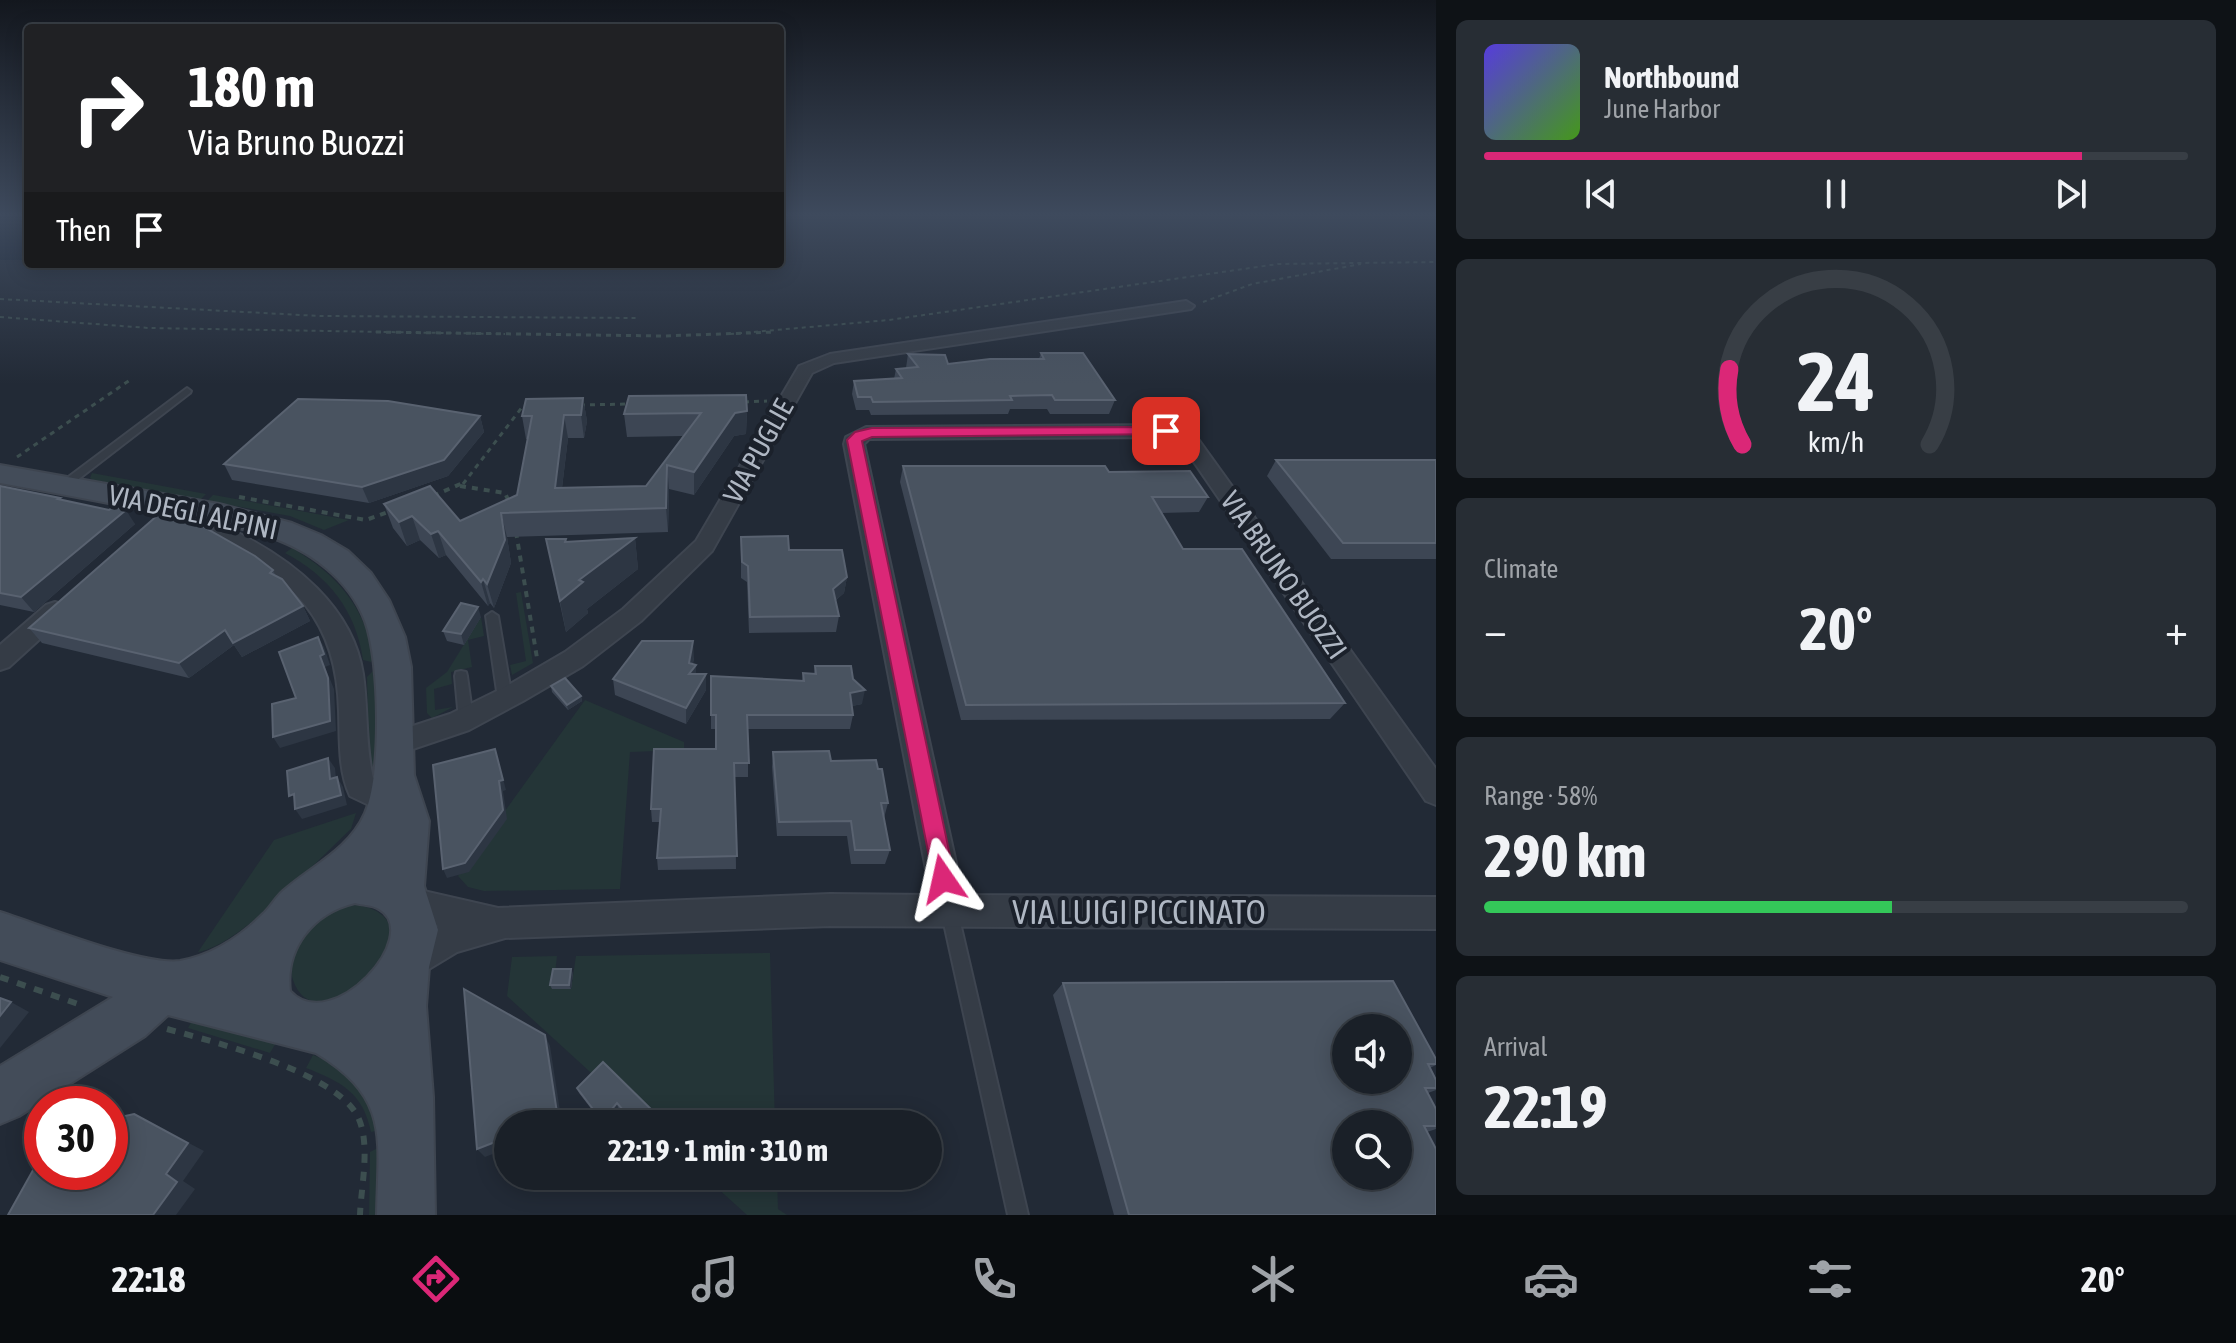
<!DOCTYPE html>
<html lang="en">
<head>
<meta charset="utf-8">
<style>
	:root { --surface:#1a2028; --page:#272d34; --text:#f1f3f6; --muted:#9fa3a8; --line:#383e45; --accent:#db2777 }
	body { margin:0; font-family:"Asap Condensed",sans-serif; background:var(--page); color:var(--text); height:100vh; display:flex; flex-direction:column; font-size:30px; white-space:nowrap }
	* { box-sizing:border-box; margin:0 }
	p { font-size:26px; color:var(--muted) }
	.icon { flex:none; width:44px; height:44px; fill:none; stroke:currentColor; stroke-width:2; stroke-linecap:round; stroke-linejoin:round }
	.map { position:relative; flex:1; overflow:hidden }
	.details { display:flex; flex-direction:column; gap:20px; padding:20px; background:#0e1216; width:800px }
	.details>* { flex:none }
	.banner { position:absolute; left:24px; top:24px; width:760px; height:244px; border-radius:8px; box-shadow:0 4px 20px #0003,0 0 0 2px var(--line); background:#202124; color:#fff; overflow:hidden }
	.fabs { position:absolute; left:1332px; top:1014px; display:grid; gap:16px }
	.fabs a { display:grid; place-items:center; width:80px; height:80px; border-radius:50%; background:var(--surface); box-shadow:0 4px 20px #0003,0 0 0 2px var(--line); font-size:40px }
	.speed { position:absolute; left:24px; top:1086px; display:flex; gap:16px; font-size:40px; font-weight:700; text-align:center }
	.speed>* { display:grid; place-content:center; width:104px; height:104px; border-radius:50%; background:var(--surface); box-shadow:0 4px 20px #0003,0 0 0 2px var(--line); line-height:1 }
	.speed .limit { border:12px solid #d22; background:#fff; color:#111 }
	.pin { position:absolute; display:grid; place-items:center; width:68px; height:68px; color:#fff; margin:-34px; border-radius:16px; box-shadow:0 4px 12px #0006 }
	.me { position:absolute; width:88px; margin:-44px; rotate:349deg; stroke-linejoin:round; filter:drop-shadow(0 0 6px #0008) }
	.turn { display:flex; align-items:center; gap:28px; height:168px; padding:0 32px; font-size:36px }
	.turn .icon { width:104px; height:104px; stroke-width:2.5 }
	.turn b { display:block; font-size:56px; line-height:68px }
	.then { display:flex; align-items:center; height:76px; padding:0 32px; background:#0003; gap:16px; font-size:30px }
	.big { font-size:60px; font-weight:700; line-height:1.1 }
	.details .card { flex:1; display:flex; flex-direction:column; justify-content:center; gap:12px; min-width:0; padding:0 28px; border-radius:12px; background:var(--page) }
	.details .dial { align-items:center; gap:0 }
	.dial svg { height:208px; overflow:visible; fill:none; stroke:var(--line); stroke-width:7; stroke-linecap:round; text-anchor:middle }
	.dial text { fill:var(--text); stroke:none }
	.song { display:flex; align-items:center; gap:24px }
	.cover { width:96px; height:96px; border-radius:12px; background:linear-gradient(135deg,hsl(250 70% 55%),hsl(100 70% 35%)) }
	.played { height:8px; border-radius:4px; background:linear-gradient(90deg,var(--accent) 85%,var(--line) 85%) }
	.keys { display:flex; justify-content:space-around; direction:ltr }
	.heat { display:flex; justify-content:space-between; align-items:center; font-size:44px; direction:ltr }
	.charge { height:12px; border-radius:6px; background:linear-gradient(90deg,#34c759 58%,var(--line) 0) }
	.trip { position:absolute; left:494px; top:1110px; width:448px; height:80px; border-radius:40px; background:var(--surface); box-shadow:0 4px 20px #0003,0 0 0 2px var(--line); font-weight:700; line-height:80px; text-align:center }
	.dock { display:flex; height:128px; justify-content:space-around; align-items:center; background:#0a0d10; color:var(--muted) }
	.dock .icon { width:56px; height:56px }
	.dock .current { color:var(--accent) }
	.dock b { font-size:36px; color:var(--text) }
	main { display:flex; flex:1; min-height:0 }
	.map>svg:first-child { display:block }
	.green { fill:#243537 }
	.water { fill:#162232 }
	.lines { fill:none; stroke-linecap:round; stroke-linejoin:round }
	.lane-casing { stroke:#3e4550; stroke-width:4 }
	.street-casing { stroke:#3e4550; stroke-width:4 }
	.secondary-casing { stroke:#3e4550; stroke-width:4 }
	.path-far3 { stroke:#3c4e4f; stroke-width:2; stroke-dasharray:4 4; stroke-linecap:butt }
	.path-far2 { stroke:#3c4e4f; stroke-width:3; stroke-dasharray:5 5; stroke-linecap:butt }
	.path-far1 { stroke:#3c4e4f; stroke-width:4; stroke-dasharray:6 6; stroke-linecap:butt }
	.path { stroke:#3c4e4f; stroke-width:6; stroke-dasharray:9 9; stroke-linecap:butt }
	.lane { fill:#353c46; fill-rule:evenodd }
	.street { fill:#353c46; fill-rule:evenodd }
	.secondary { fill:#434c59; fill-rule:evenodd }
	.wall { fill:#3d4654 }
	.shaded-wall { fill:#2d3643 }
	.building { fill:#495360; stroke:#596270; stroke-width:2; fill-rule:evenodd }
	.route { fill:#db2777; stroke:#8e194d; stroke-width:2 }
	.labels { text-anchor:middle; stroke-width:8; stroke-linejoin:round; paint-order:stroke }
	.street-label { font-size:28px; fill:#afb7c3; stroke:#1b212b }
	.near-street-label { font-size:34px; fill:#afb7c3; stroke:#1b212b }
</style>
</head>
<body>
<main>
<div class="map">
<svg width="1436" height="1215" viewBox="0 0 1436 1215">
	<rect width="100%" height="100%" fill="#222a36"/>
	<g class="green">
		<polygon points="92,473 206,494 200,500 93,480 90,478"/>
		<polygon points="213,495 214,495 349,520 324,530 290,516 207,501"/>
		<path d="M292 548C336 574 364 605 374 657L371 662 363 660C356 611 329 576 285 553Z"/>
		<polygon points="521,592 533,663 512,675 510,665 526,661 516,593"/>
		<polygon points="481,617 484,636 468,640 472,667 451,672 452,684 434,689 435,710 453,707 432,718 427,713 426,688 447,672"/>
		<polygon points="373,671 376,674 380,778 369,781 367,677"/>
		<polygon points="585,700 684,742 684,750 630,752 620,889 484,891 468,887 458,876"/>
		<path d="M356 813 351 829C316 861 241 945 198 952L274 840Z"/>
		<path d="M356 905C453 918 318 1055 293 980 287 964 295 947 304 934 317 917 334 907 356 905Z"/>
		<polygon points="770,953 775,1124 647,1124 507,996 512,957 557,956 555,973 571,989 576,956"/>
		<polygon points="195,1015 258,1032 276,1043 270,1053 188,1028"/>
		<path d="M313 1055C357 1072 364 1089 380 1130L371 1132C363 1093 342 1082 306 1068Z"/>
		<polygon points="380,1147 383,1215 369,1215 370,1152"/>
		<polygon points="704,1176 777,1176 778,1209 787,1215 747,1215"/>
	</g>
	<rect class="water" x="0" y="214" width="28" height="46"/>
	<g class="lines">
		<defs>
			<g id="lane">
				<polygon points="187,388 191,391 190,393 67,488 59,488 58,486 59,484"/>
				<polygon points="492,612 498,616 512,698 510,702 505,703 500,702 498,698 486,616"/>
				<polygon points="461,671 466,672 467,676 473,719 471,723 466,725 461,723 459,719 455,676 456,672"/>
				<polygon points="950,906 956,908 958,914 1028,1215 1008,1215 942,914 944,908"/>
			</g>
			<g id="street">
				<polygon points="1186,301 1194,306 1191,309 834,363 812,373 712,551 641,621 583,666 523,701 469,730 395,755 385,751 381,743 385,735 450,714 505,687 565,652 623,609 696,541 799,366 830,354"/>
				<polygon points="1166,425 1195,435 1436,769 1436,805 1426,801 1181,443 1164,437 869,439 864,444 963,895 1436,897 1436,929 830,926 505,938 457,952 409,981 397,976 392,964 397,952 438,926 393,910 388,899 393,888 404,883 428,892 498,908 830,894 931,895 844,444 846,437 866,427"/>
				<path d="M237 511 245 513 248 518 236 532C293 560 353 607 363 674 368 708 365 744 373 778L395 772 405 776 410 785 405 794 369 805 350 796C338 770 340 739 339 711 337 619 294 579 214 539L211 534C217 524 226 514 237 511Z"/>
				<polygon points="55,602 64,605 67,611 64,617 9,667 0,670 0,645 46,605"/>
			</g>
			<path id="secondary" d="M0 465 219 504 292 523 321 535 348 551 371 573 389 600 405 637 411 667 414 775 429 821 424 886 438 930 429 967 426 1006 433 1097 435 1215H377C378 1139 391 1098 316 1053L168 1015 145 1036 19 1116 0 1124V1066L113 997 0 960V912C41 925 143 966 180 961 212 955 240 937 263 914 270 908 275 898 283 891 311 866 349 850 365 813 382 774 380 661 365 621 357 600 343 582 326 568 279 528 212 523 155 512 103 502 52 492 0 483ZM355 903C362 905 373 905 379 909 424 935 332 1037 290 991 285 948 313 913 355 903Z"/>
		</defs>
		<use href="#lane" class="lane-casing"/>
		<use href="#street" class="street-casing"/>
		<use href="#secondary" class="secondary-casing"/>
		<g class="path-far3">
			<polyline points="0,299 320,316 639,318"/>
			<polyline points="1203,302 1252,284 1361,264"/>
			<polyline points="0,317 149,328 505,334"/>
			<polyline points="730,334 889,320 1278,264 1436,262"/>
		</g>
		<g class="path-far2">
			<polyline points="376,332 663,336 776,332"/>
			<polyline points="744,402 767,401"/>
			<polyline points="580,405 631,404"/>
			<polyline points="17,457 130,380"/>
			<polyline points="463,484 523,406 527,406"/>
		</g>
		<g class="path-far1">
			<polyline points="460,486 505,493 510,504"/>
			<polyline points="433,496 465,482"/>
			<polyline points="239,497 366,520 391,511"/>
			<polyline points="516,532 537,658"/>
		</g>
		<g class="path">
			<polyline points="0,977 81,1005"/>
			<path d="M167 1029C214 1042 336 1072 358 1117 371 1145 361 1186 360 1215"/>
		</g>
		<use href="#lane" class="lane"/>
		<use href="#street" class="street"/>
		<use href="#secondary" class="secondary"/>
	</g>
	<g class="wall">
		<polygon points="1041,353 1115,400 1109,414 1050,414 1047,409 1010,409 1008,414 871,415 869,410 856,410 852,394 854,381 894,379 896,369 906,368 908,354 948,364 1039,359"/>
		<polygon points="583,398 587,421 584,438 568,438 562,488 646,486 683,436 627,437 624,414 747,411 746,434 734,436 694,495 669,489 668,532 507,537 511,563 494,608 490,603 488,606 446,555 439,558 420,540 407,546 393,528 384,504 460,521 517,495 528,439 526,439 522,416"/>
		<polygon points="480,416 484,432 448,476 369,503 232,480 224,464"/>
		<polygon points="1276,460 1436,460 1436,559 1331,559 1267,476"/>
		<polygon points="903,466 1109,472 1208,497 1199,512 1161,513 1183,549 1345,703 1330,719 961,720 900,482"/>
		<polygon points="0,486 60,498 62,500 135,524 34,612 0,605"/>
		<polygon points="204,527 273,570 276,576 303,606 310,621 242,657 234,645 189,678 42,643 29,628"/>
		<polygon points="741,537 789,550 847,577 844,593 835,601 839,616 836,632 749,633 747,582 741,578"/>
		<polygon points="635,538 638,569 587,609 588,613 566,632 546,539 566,539 566,542"/>
		<polygon points="481,617 464,645 447,641 443,631"/>
		<polygon points="694,657 693,664 696,665 696,674 706,690 686,724 615,695 613,679"/>
		<polygon points="815,666 853,679 862,704 852,706 853,715 850,729 748,729 748,777 735,777 736,869 658,870 657,858 660,822 652,822 651,809 716,749 716,729 711,729 711,676 802,680 803,673 814,674"/>
		<polygon points="551,686 581,696 582,701 568,710 552,692"/>
		<polygon points="773,752 831,761 888,803 884,818 890,850 885,864 851,864 847,836 777,836 772,767"/>
		<polygon points="573,973 571,989 552,989 550,985"/>
		<polygon points="1063,983 1436,1059 1436,1065 1430,1068 1436,1080 1436,1090 1428,1093 1436,1109 1436,1129 1427,1132 1436,1215 1114,1215 1053,995"/>
		<polygon points="577,1088 660,1118 675,1124 637,1124 633,1118 630,1121 618,1108 605,1124 603,1124 579,1093"/>
	</g>
	<g class="shaded-wall">
		<polygon points="583,398 587,421 584,438 581,415"/>
		<polygon points="747,411 746,434 734,436 694,495 694,472 735,413"/>
		<polygon points="564,415 568,438 559,512 555,488"/>
		<polygon points="480,416 484,432 448,476 369,503 362,487"/>
		<polygon points="667,465 669,489 668,532 666,508"/>
		<polygon points="126,510 135,524 34,612 21,597"/>
		<polygon points="501,513 507,537 511,563 494,608 487,584"/>
		<polygon points="412,516 420,540 407,546 399,522"/>
		<polygon points="438,531 446,555 439,558 431,534"/>
		<polygon points="635,538 638,569 587,609 588,613 566,632 560,601 579,580"/>
		<polygon points="847,577 844,593 830,605 833,589"/>
		<polygon points="483,579 490,603 488,606 481,582"/>
		<polygon points="303,606 310,621 242,657 234,645 189,678 179,663 225,630"/>
		<polygon points="478,607 481,617 464,645 461,634"/>
		<polygon points="318,637 324,647 330,665 325,667 334,689 336,731 280,748 273,737 320,656"/>
		<polygon points="693,641 694,657 691,672 696,665 696,681 690,690 689,663"/>
		<polygon points="706,674 706,690 686,724 686,708"/>
		<polygon points="865,690 862,704 847,707 850,693"/>
		<polygon points="581,696 582,701 568,710 567,705"/>
		<polygon points="495,749 506,790 503,791 507,819 469,872 447,878 443,869"/>
		<polygon points="328,758 335,768 337,789 330,779"/>
		<polygon points="337,777 343,787 347,805 302,819 295,809"/>
		<polygon points="571,969 573,973 571,989 569,985"/>
		<polygon points="11,1002 29,1012 0,1048 0,1016"/>
		<polygon points="545,1035 550,1046 562,1124 544,1124"/>
		<polygon points="617,1103 618,1108 605,1124 603,1124 602,1121"/>
		<polygon points="134,1114 204,1151 183,1181 195,1189 176,1215 153,1215 166,1174"/>
		<polygon points="508,1137 508,1148 485,1157 477,1149"/>
	</g>
	<g class="building">
		<polygon points="1041,353 1083,353 1115,400 1055,400 1052,395 1010,396 1012,400 873,402 871,397 858,397 854,381 902,378 896,369 918,367 908,354 945,355 948,364 990,359 1044,359"/>
		<polygon points="746,395 747,411 735,413 694,472 667,465 666,508 501,513 505,540 487,584 483,579 481,582 438,531 431,534 412,516 399,522 384,504 430,486 460,521 517,495 532,416 522,416 526,399 583,398 581,415 564,415 555,488 646,486 701,413 624,414 629,396"/>
		<polygon points="298,399 388,401 480,416 444,460 362,487 224,464"/>
		<polygon points="1276,460 1436,460 1436,543 1343,543"/>
		<polygon points="903,466 1105,466 1109,472 1190,471 1208,497 1152,497 1183,549 1242,549 1345,703 966,705"/>
		<polygon points="0,486 60,498 58,499 109,510 113,507 126,510 21,597 0,593"/>
		<polygon points="159,514 200,521 204,527 255,556 273,570 270,573 282,579 303,606 233,643 225,630 179,663 29,628"/>
		<polygon points="788,536 789,550 842,550 847,577 833,589 839,616 750,617 748,566 742,562 741,537"/>
		<polygon points="635,538 579,580 583,582 560,601 546,539 566,539 565,542"/>
		<polygon points="461,603 478,607 461,634 443,631"/>
		<polygon points="318,637 324,654 320,656 328,678 330,721 273,737 272,704 296,698 279,652"/>
		<polygon points="642,641 693,641 689,663 696,665 689,674 706,674 686,708 613,679"/>
		<polygon points="815,666 851,666 853,679 865,690 850,693 853,715 747,715 749,763 734,763 737,856 657,858 661,809 651,809 654,749 716,749 716,715 711,715 711,676 804,681 803,673 816,674"/>
		<polygon points="565,678 581,696 567,705 551,686"/>
		<polygon points="495,749 503,780 499,781 503,810 465,863 443,869 433,765"/>
		<polygon points="829,751 831,761 876,760 878,769 882,769 888,803 881,803 890,850 855,850 851,821 779,822 773,752"/>
		<polygon points="328,758 330,779 337,777 341,795 295,809 294,794 289,796 287,771"/>
		<polygon points="553,969 571,969 569,985 550,985"/>
		<path d="M1393 981 1436 1059V1064H1428L1436 1080V1088H1425L1436 1109V1126H1424L1436 1149V1215H1129L1063 983ZM1346 1028H1398V1080H1346ZM1346 1124H1398V1176H1346Z"/>
		<polygon points="464,989 545,1035 558,1119 544,1124 508,1124 508,1137 477,1149"/>
		<polygon points="0,998 11,1002 0,1016"/>
		<polygon points="603,1062 660,1118 666,1112 675,1124 640,1124 631,1114 629,1117 617,1103 602,1121 577,1088"/>
		<polygon points="134,1114 188,1143 166,1174 177,1182 153,1215 8,1215 42,1154 42,1172 110,1172 110,1117 116,1118"/>
	</g>
	<linearGradient id="sky" x2="0" y2="1"><stop stop-color="#13171e"/><stop offset="0.56" stop-color="#3e4a5d"/><stop offset="1" stop-color="#3e4a5d" stop-opacity="0"/></linearGradient>
	<rect width="1436" height="384" fill="url(#sky)"/>
	<polygon class="route" points="1166,427 1171,428 1171,434 872,437 862,441 955,879 952,887 943,891 935,887 847,440 855,432 872,428"/>
	<g class="labels">
		<g class="street-label">
			<text transform="translate(758 451) rotate(-61)" y="10">VIA PUGLIE</text>
			<text transform="translate(193 512) rotate(12)" y="10">VIA DEGLI ALPINI</text>
			<text transform="translate(1284 575) rotate(55)" y="10">VIA BRUNO BUOZZI</text>
		</g>
		<g class="near-street-label">
			<text x="1139" y="924">VIA LUIGI PICCINATO</text>
		</g>
	</g>
</svg>
<div class="fabs">
<a><svg class="icon" aria-label="sound" viewBox="0 0 24 24"><path d="M4 9h4l5-4v14l-5-4H4zM17 9q2 3 0 6"/></svg></a>
<a><svg class="icon" aria-label="search" viewBox="0 0 24 24"><circle cx="10" cy="10" r="6"/><path d="M15 15l6 6"/></svg></a>
</div>
<div class="speed"><div class="limit">30</div></div>
<div class="pin" style="left:1166px;top:431px;background:#d93025"><svg class="icon" aria-label="arrive" viewBox="0 0 24 24"><path d="M6 21V4h12l-3 4 3 4H6"/></svg></div>
<svg class="me" style="left:943px;top:879px" viewBox="-20 -20 40 40"><path d="M0-17L14 15 0 8-14 15z" fill="#db2777" stroke="#fff" stroke-width="4"/></svg>
<div class="trip">22:19 · 1 min · 310 m</div>
<div class="banner">
<div class="turn"><svg class="icon" aria-label="right" viewBox="0 0 24 24"><path d="M7 20v-9h11M14 6l5 5-5 5"/></svg><div><b>180 m</b>Via Bruno Buozzi</div></div>
<div class="then">Then<svg class="icon" aria-label="arrive" viewBox="0 0 24 24"><path d="M6 21V4h12l-3 4 3 4H6"/></svg></div>
</div>
</div>
<section class="details">
<div class="card">
<div class="song"><i class="cover"></i><div><b>Northbound</b><p>June Harbor</p></div></div>
<div class="played"></div>
<div class="keys"><svg class="icon" aria-label="previous" viewBox="0 0 24 24"><path d="M18 5L8 12l10 7zM5 5v14"/></svg><svg class="icon" aria-label="pause" viewBox="0 0 24 24"><path d="M8 5v14M16 5v14"/></svg><svg class="icon" aria-label="next" viewBox="0 0 24 24"><path d="M6 5l10 7-10 7zM19 5v14"/></svg></div>
</div>
<div class="card dial"><svg viewBox="0 0 100 80">
<path d="M14 69A42 42 0 1 1 86 69"/>
<path d="M14 69A42 42 0 0 1 9 40" stroke="#db2777"/>
<text x="50" y="56" font-size="32" font-weight="700">24</text>
<text x="50" y="72" font-size="11">km/h</text>
</svg></div>
<div class="card"><p>Climate</p>
<div class="heat"><a>−</a><b class="big">20°</b><a>+</a></div>
</div>
<div class="card"><p>Range · 58%</p><b class="big">290 km</b><div class="charge"></div></div>
<div class="card"><p>Arrival</p><b class="big">22:19</b></div>
</section>
</main>
<nav class="dock">
<b>22:18</b>
<svg class="icon current" aria-label="directions" viewBox="0 0 24 24"><path d="M12 3l9 9-9 9-9-9zM9 14v-3h6M13 9l2 2-2 2"/></svg>
<svg class="icon" aria-label="music" viewBox="0 0 24 24"><path d="M9 18V5l10-2v13"/><circle cx="6" cy="18" r="3"/><circle cx="16" cy="16" r="3"/></svg>
<svg class="icon" aria-label="phone" viewBox="0 0 24 24"><path d="M5 4h4l2 5-3 2q2 4 5 5l2-3 5 2v4C11 20 4 13 5 4z"/></svg>
<svg class="icon" aria-label="climate" viewBox="0 0 24 24"><path d="M12 3v18M4 7l16 10M4 17L20 7"/></svg>
<svg class="icon" aria-label="car" viewBox="0 0 24 24"><path d="M5 17H2v-5l4-1 3-4h7l3 4 3 1v5h-3M9 17h6M6 11h13"/><circle cx="7" cy="17" r="2"/><circle cx="17" cy="17" r="2"/></svg>
<svg class="icon" aria-label="filters" viewBox="0 0 24 24"><path d="M4 7h16M4 17h16"/><circle cx="9" cy="7" r="2"/><circle cx="15" cy="17" r="2"/></svg>
<b>20°</b>
</nav>
</body>
</html>
